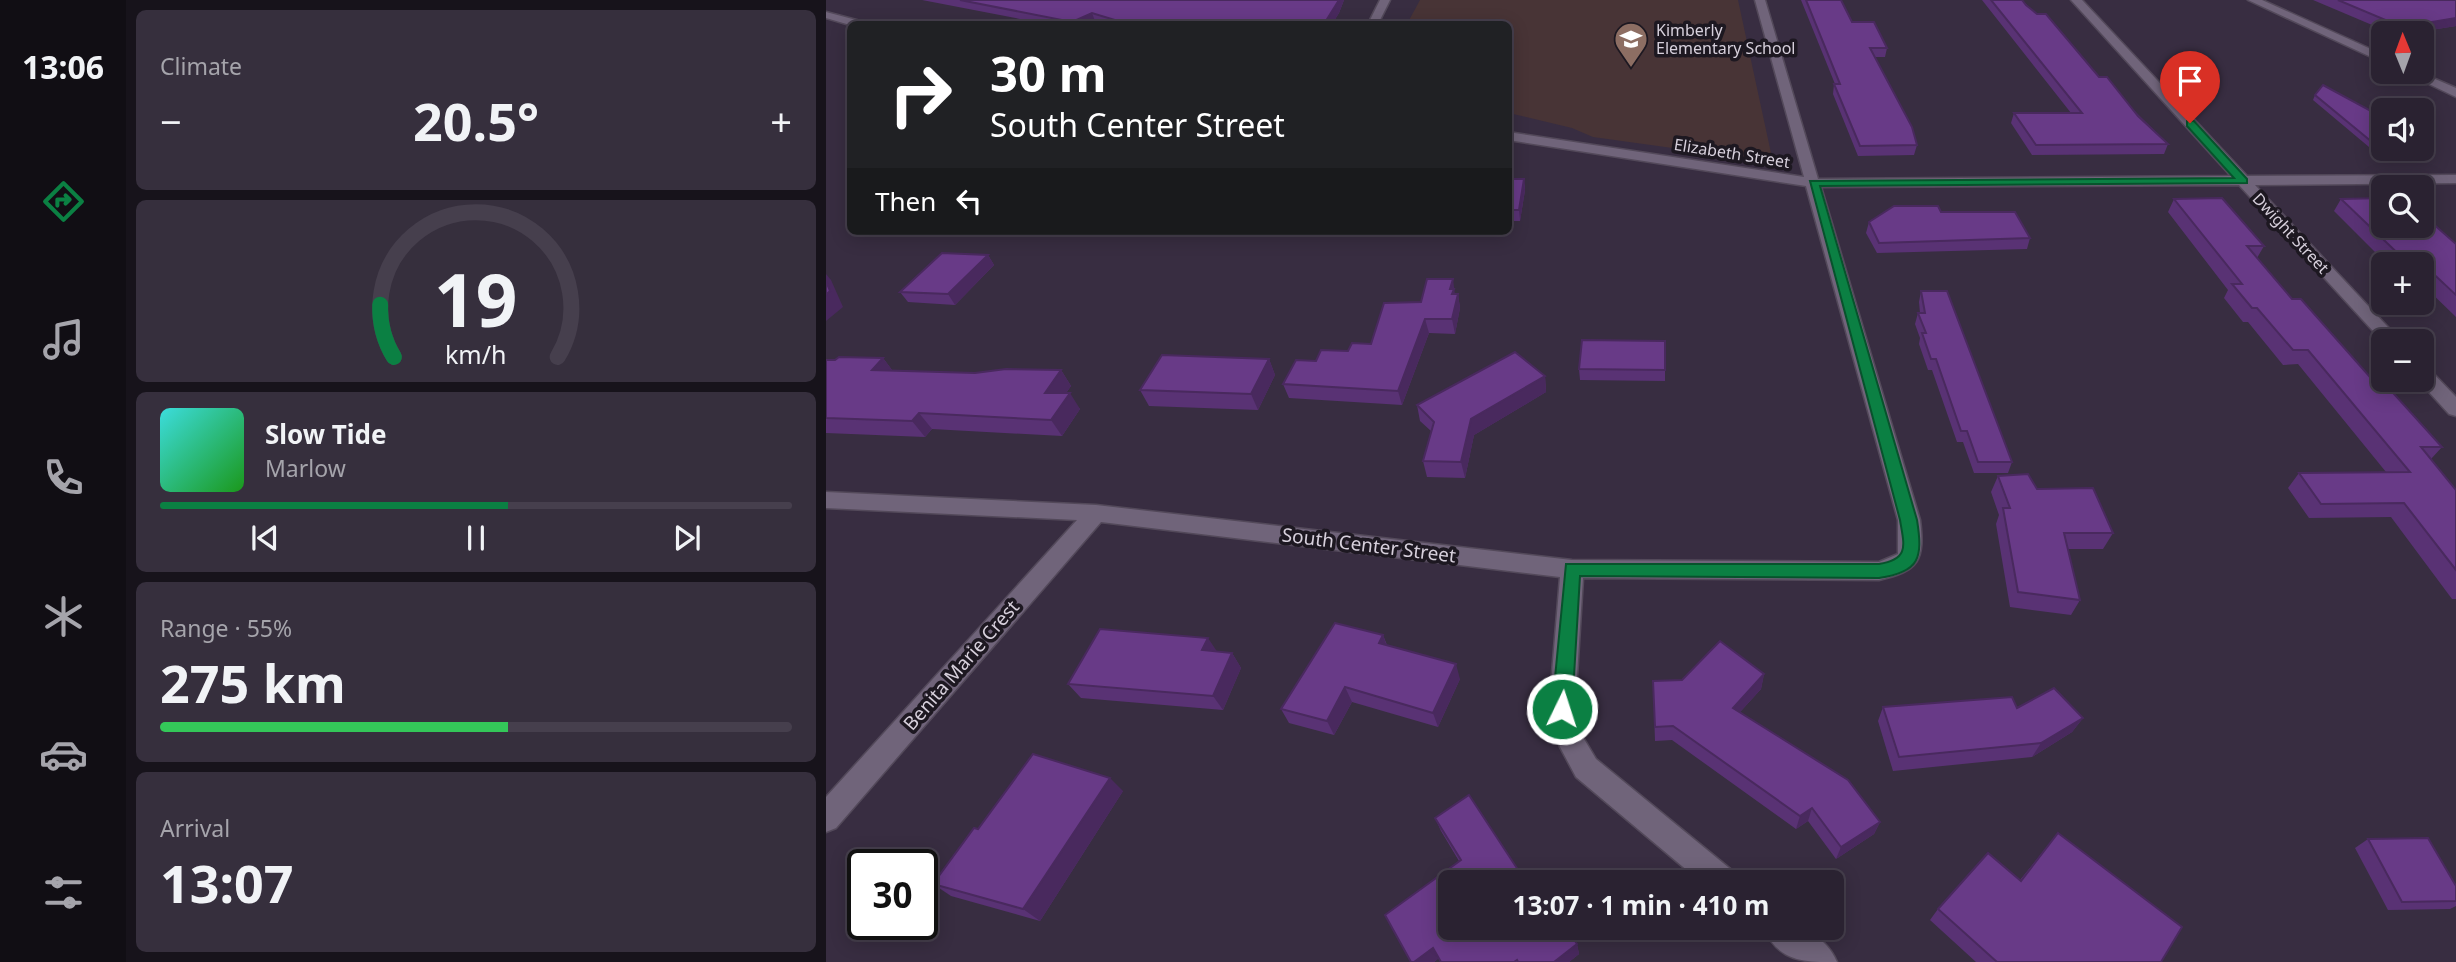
<!DOCTYPE html>
<html lang="en">
<head>
<meta charset="utf-8">
<style>
	:root { --surface:#2a2231; --page:#362f3d; --text:#f1f3f6; --muted:#a5a4ab; --line:#463f4d; --accent:#0b8043 }
	body { margin:0; font-family:"Noto Sans",sans-serif; background:var(--page); color:var(--text); height:100vh; display:flex; flex-direction:column; font-size:26px; white-space:nowrap }
	* { box-sizing:border-box; margin:0 }
	p { font-size:23px; color:var(--muted) }
	.icon { flex:none; width:38px; height:38px; fill:none; stroke:currentColor; stroke-width:2; stroke-linecap:round; stroke-linejoin:round }
	.map { position:relative; flex:1; overflow:hidden }
	.drawer { display:flex; flex-direction:column; gap:10px; padding:10px; background:#17131b; width:700px }
	.drawer>* { flex:none }
	.banner { position:absolute; left:21px; top:21px; width:665px; height:214px; border-radius:10px; box-shadow:0 4px 18px #0003,0 0 0 2px var(--line); background:#202124; color:#fff; overflow:hidden }
	.needle { width:46px; rotate:359deg }
	.controls { position:absolute; left:1545px; top:21px; display:grid; gap:14px }
	.controls a { display:grid; place-items:center; width:63px; height:63px; border-radius:10px; background:var(--surface); box-shadow:0 4px 18px #0003,0 0 0 2px var(--line); font-size:35px }
	.speed { position:absolute; left:21px; top:849px; display:flex; gap:14px; font-size:35px; font-weight:700; text-align:center }
	.speed>* { display:grid; place-content:center; width:91px; height:91px; border-radius:50%; background:var(--surface); box-shadow:0 4px 18px #0003,0 0 0 2px var(--line); line-height:1 }
	.speed .limit { border:4px solid #111; border-radius:10px; background:#fff; color:#111 }
	.pin { position:absolute; display:grid; place-items:center; width:60px; height:60px; color:#fff; margin:-72px -30px; border-radius:50% 50% 50% 0; rotate:-45deg; box-shadow:0 0 7px #0007 }
	.pin .icon { rotate:45deg }
	.me { position:absolute; width:77px; margin:-38px; rotate:4deg; stroke-linejoin:round; filter:drop-shadow(0 0 5px #0008) }
	.turn { display:flex; align-items:center; gap:24px; height:147px; padding:0 28px; font-size:32px }
	.turn .icon { width:91px; height:91px; stroke-width:2.5 }
	.turn b { display:block; font-size:49px; line-height:60px }
	.then { display:flex; align-items:center; height:66px; padding:0 28px; background:#0003; gap:14px; font-size:26px }
	.big { font-size:52px; font-weight:700; line-height:1.1 }
	.drawer .widget { flex:1; display:flex; flex-direction:column; justify-content:center; gap:10px; min-width:0; padding:0 24px; border-radius:10px; background:var(--page) }
	.drawer .dial { align-items:center; gap:0 }
	.dial svg { height:182px; overflow:visible; fill:none; stroke:var(--line); stroke-width:7; stroke-linecap:round; text-anchor:middle }
	.dial text { fill:var(--text); stroke:none }
	.song { display:flex; align-items:center; gap:21px }
	.cover { width:84px; height:84px; border-radius:10px; background:linear-gradient(135deg,hsl(180 70% 55%),hsl(120 70% 35%)) }
	.played { height:7px; border-radius:4px; background:linear-gradient(90deg,var(--accent) 55%,var(--line) 55%) }
	.keys { display:flex; justify-content:space-around; direction:ltr }
	.heat { display:flex; justify-content:space-between; align-items:center; font-size:38px; direction:ltr }
	.charge { height:10px; border-radius:5px; background:linear-gradient(90deg,#34c759 55%,var(--line) 0) }
	.trip { position:absolute; left:612px; top:870px; width:406px; height:70px; border-radius:10px; background:var(--surface); box-shadow:0 4px 18px #0003,0 0 0 2px var(--line); font-weight:700; line-height:70px; text-align:center }
	main { display:flex; flex:1; min-height:0 }
	.dock { display:flex; flex-direction:column; width:126px; justify-content:space-around; align-items:center; background:#110e14; color:var(--muted) }
	.dock .icon { width:49px; height:49px }
	.dock .selected { color:var(--accent) }
	.dock b { font-size:32px; color:var(--text) }
	.map>svg:first-child { display:block }
	.education { fill:#483436 }
	.lines { fill:none; stroke-linecap:round; stroke-linejoin:round }
	.minor-casing { stroke:#53495a; stroke-width:3 }
	.tertiary-casing { stroke:#53495a; stroke-width:3 }
	.minor { fill:#70647a; fill-rule:evenodd }
	.tertiary { fill:#70647a; fill-rule:evenodd }
	.wall { fill:#593274 }
	.shaded-wall { fill:#49295e }
	.building { fill:#683a87; stroke:#49295e; stroke-width:2 }
	.route { fill:#0b8043; stroke:#07532c; stroke-width:2 }
	.labels { text-anchor:middle; stroke-width:7; stroke-linejoin:round; paint-order:stroke }
	.far-poi-label { font-size:16px; fill:#d7d0dc; stroke:#1d1821; text-anchor:start }
	.far-street-label { font-size:16px; fill:#d7d0dc; stroke:#1d1821 }
	.street-label { font-size:19px; fill:#d7d0dc; stroke:#1d1821 }
</style>
</head>
<body>
<main>
<nav class="dock">
<b>13:06</b>
<svg class="icon selected" aria-label="directions" viewBox="0 0 24 24"><path d="M12 3l9 9-9 9-9-9zM9 14v-3h6M13 9l2 2-2 2"/></svg>
<svg class="icon" aria-label="music" viewBox="0 0 24 24"><path d="M9 18V5l10-2v13"/><circle cx="6" cy="18" r="3"/><circle cx="16" cy="16" r="3"/></svg>
<svg class="icon" aria-label="phone" viewBox="0 0 24 24"><path d="M5 4h4l2 5-3 2q2 4 5 5l2-3 5 2v4C11 20 4 13 5 4z"/></svg>
<svg class="icon" aria-label="climate" viewBox="0 0 24 24"><path d="M12 3v18M4 7l16 10M4 17L20 7"/></svg>
<svg class="icon" aria-label="car" viewBox="0 0 24 24"><path d="M5 17H2v-5l4-1 3-4h7l3 4 3 1v5h-3M9 17h6M6 11h13"/><circle cx="7" cy="17" r="2"/><circle cx="17" cy="17" r="2"/></svg>
<svg class="icon" aria-label="filters" viewBox="0 0 24 24"><path d="M4 7h16M4 17h16"/><circle cx="9" cy="7" r="2"/><circle cx="15" cy="17" r="2"/></svg>
</nav>
<section class="drawer">
<div class="widget"><p>Climate</p>
<div class="heat"><a>−</a><b class="big">20.5°</b><a>+</a></div>
</div>
<div class="widget dial"><svg viewBox="0 0 100 80">
<path d="M14 69A42 42 0 1 1 86 69"/>
<path d="M14 69A42 42 0 0 1 8 46" stroke="#0b8043"/>
<text x="50" y="56" font-size="32" font-weight="700">19</text>
<text x="50" y="72" font-size="11">km/h</text>
</svg></div>
<div class="widget">
<div class="song"><i class="cover"></i><div><b>Slow Tide</b><p>Marlow</p></div></div>
<div class="played"></div>
<div class="keys"><svg class="icon" aria-label="previous" viewBox="0 0 24 24"><path d="M18 5L8 12l10 7zM5 5v14"/></svg><svg class="icon" aria-label="pause" viewBox="0 0 24 24"><path d="M8 5v14M16 5v14"/></svg><svg class="icon" aria-label="next" viewBox="0 0 24 24"><path d="M6 5l10 7-10 7zM19 5v14"/></svg></div>
</div>
<div class="widget"><p>Range · 55%</p><b class="big">275 km</b><div class="charge"></div></div>
<div class="widget"><p>Arrival</p><b class="big">13:07</b></div>
</section>
<div class="map">
<svg width="1630" height="962" viewBox="0 0 1630 962">
	<rect width="100%" height="100%" fill="#382d41"/>
	<polygon class="education" points="594,0 912,0 945,153 933,160 767,137 746,128 683,113 682,24 581,24"/>
	<g class="lines">
		<defs>
			<g id="minor">
				<polygon points="554,0 564,0 552,24 542,24"/>
				<path d="M929 0H939L992 179 1405 176 1245 0H1256L1421 176 1630 175V183L1429 185 1575 341 1558 343 1413 185 995 187 1094 520C1099 560 1093 571 1053 580L757 578 749 709 755 734 770 759 908 872 913 882H875L750 777 734 747 723 709 734 577 275 522 10 828 0 832V797L251 520 0 508V492L270 505 746 560 1053 562 1072 554V520L980 186 682 140V132L978 177Z"/>
				<polygon points="0,12 38,22 40,24 24,25 0,18"/>
				<polygon points="1596,367 1603,369 1630,397 1630,416 1623,414 1592,380 1596,380"/>
				<path d="M938 928C968 925 997 930 1011 962 978 962 952 962 938 928Z"/>
			</g>
			<g id="tertiary">
				<polygon points="1422,0 1436,0 1558,55 1558,63"/>
				<polygon points="1578,72 1593,72 1630,88 1630,97"/>
			</g>
		</defs>
		<use href="#minor" class="minor-casing"/>
		<use href="#tertiary" class="tertiary-casing"/>
		<use href="#minor" class="minor"/>
		<use href="#tertiary" class="tertiary"/>
	</g>
	<g class="wall">
		<polygon points="96,0 518,0 513,13 506,24 279,24 269,21 263,24 220,24"/>
		<polygon points="975,0 1015,0 1026,22 1061,48 1059,57 1049,57 1091,145 1088,155 1032,156 1007,94 1008,84 1009,84"/>
		<polygon points="1156,0 1196,0 1342,144 1338,154 1206,155 1185,123 1188,113 1245,113"/>
		<polygon points="1487,0 1630,0 1630,26 1586,33 1565,33"/>
		<polygon points="1489,95 1558,118 1558,147 1543,147 1487,100"/>
		<polygon points="682,179 698,179 699,190 694,221 682,221"/>
		<polygon points="1348,199 1438,246 1431,258 1466,299 1551,385 1616,447 1605,459 1630,490 1630,599 1626,599 1565,517 1483,518 1462,488 1473,473 1560,472 1472,364 1457,365 1422,322 1417,322 1398,298 1402,290 1342,212"/>
		<polygon points="1515,199 1630,244 1630,317 1596,284 1596,264 1561,264 1508,211"/>
		<polygon points="1115,212 1204,238 1201,249 1051,253 1040,233 1043,222"/>
		<polygon points="162,255 168,265 129,305 82,302 74,292"/>
		<polygon points="1095,291 1186,462 1182,473 1148,473 1137,442 1131,442 1106,370 1102,370 1093,344 1094,338 1089,324 1092,313 1094,313 1093,302"/>
		<polygon points="629,294 632,294 634,308 629,334 603,333 576,405 463,398 457,384 490,361 545,344 595,302"/>
		<polygon points="57,358 66,370 149,373 235,370 245,386 240,393 254,409 236,436 106,429 99,437 0,433 0,360"/>
		<polygon points="443,359 449,375 432,410 323,406 314,390"/>
		<polygon points="753,369 839,370 839,381 754,380"/>
		<polygon points="719,376 720,392 648,435 639,478 601,477 597,461 605,431 594,421 591,405"/>
		<polygon points="1172,476 1211,489 1287,533 1277,549 1242,549 1254,600 1245,615 1184,607 1170,524 1173,515 1165,492"/>
		<polygon points="557,635 561,645 634,679 612,727 526,702 508,735 463,723 455,709"/>
		<polygon points="391,652 406,653 415,668 397,710 255,698 242,684"/>
		<polygon points="938,674 935,689 914,712 1054,822 1048,834 1010,859 982,821 970,829 846,740 829,741 827,681 856,680"/>
		<polygon points="1057,707 1191,708 1257,718 1246,732 1206,757 1067,771 1052,721"/>
		<polygon points="297,791 214,921 125,896 107,884 152,829"/>
		<polygon points="643,795 700,882 625,882 625,928 740,928 751,944 753,954 743,962 615,962 613,958 608,962 585,962 559,915 633,861 615,831 609,818"/>
		<polygon points="1232,833 1335,962 1150,962 1104,920 1112,909 1194,880"/>
		<polygon points="1542,839 1630,886 1630,906 1624,909 1562,910 1529,848"/>
	</g>
	<g class="shaded-wall">
		<polygon points="513,0 518,0 513,13 506,24 498,24"/>
		<polygon points="266,13 269,21 263,24 247,24 246,22"/>
		<polygon points="1630,18 1630,26 1586,33 1572,33 1576,27"/>
		<polygon points="698,179 699,190 694,221 693,210"/>
		<polygon points="162,255 168,265 129,305 122,294"/>
		<polygon points="0,274 5,280 17,307 0,321"/>
		<polygon points="627,279 629,295 632,294 634,308 629,334 626,319 624,289"/>
		<polygon points="599,319 603,333 576,405 572,391"/>
		<polygon points="57,358 69,374 46,370"/>
		<polygon points="443,359 449,375 432,410 425,394"/>
		<polygon points="235,370 245,386 229,409 219,393"/>
		<polygon points="719,376 720,392 648,435 639,478 635,462 645,419"/>
		<polygon points="244,393 254,409 236,436 225,420"/>
		<polygon points="93,413 106,429 99,437 86,421"/>
		<polygon points="557,635 562,650 553,643"/>
		<polygon points="382,638 392,653 376,650"/>
		<polygon points="406,653 415,668 397,710 387,696"/>
		<polygon points="630,664 634,679 612,727 607,713"/>
		<polygon points="938,674 935,689 905,722 907,708"/>
		<polygon points="519,687 526,702 508,735 501,721"/>
		<polygon points="1257,718 1246,732 1206,757 1215,743"/>
		<polygon points="284,778 297,791 214,921 197,909"/>
		<polygon points="986,808 982,821 970,829 974,816"/>
		<polygon points="1054,822 1048,834 1010,859 1015,847"/>
		<polygon points="751,944 753,954 743,962 728,962"/>
		<polygon points="607,948 613,958 608,962 588,962"/>
	</g>
	<g class="building">
		<polygon points="134,0 513,0 498,24 302,24 266,13 246,22"/>
		<polygon points="980,0 1015,0 1026,22 1048,22 1061,48 1044,48 1086,127 1091,145 1034,146 1008,84 1014,84"/>
		<polygon points="1165,0 1196,0 1200,5 1211,14 1220,14 1273,77 1281,77 1312,116 1342,144 1210,145 1188,113 1256,113"/>
		<polygon points="1512,0 1630,0 1630,18 1576,27"/>
		<polygon points="1497,85 1558,118 1558,142 1546,142 1489,95"/>
		<polygon points="682,179 698,179 693,210 682,210"/>
		<polygon points="1396,198 1438,246 1421,246 1466,299 1475,299 1551,385 1560,385 1616,447 1595,447 1630,490 1630,570 1578,503 1495,504 1473,473 1584,472 1482,350 1467,350 1431,308 1426,308 1406,284 1416,284 1348,199"/>
		<polygon points="1558,198 1558,226 1596,226 1596,214 1630,244 1630,295 1598,265 1596,265 1596,264 1583,264 1515,199"/>
		<polygon points="1068,206 1112,206 1115,212 1189,212 1204,238 1053,243 1043,222"/>
		<polygon points="116,253 162,255 122,294 74,292"/>
		<polygon points="601,279 627,279 624,289 628,289 626,294 632,294 626,319 599,319 572,391 457,384 470,360 490,361 495,350 522,351 526,343 545,344 558,303 595,302"/>
		<polygon points="0,281 4,291 0,295"/>
		<polygon points="1095,291 1121,291 1186,462 1152,462 1141,431 1135,431 1110,359 1105,359 1096,333 1100,333 1092,313 1099,313"/>
		<polygon points="756,340 839,341 839,370 753,369"/>
		<polygon points="689,352 719,376 645,419 635,462 597,461 608,422 591,405"/>
		<polygon points="336,355 443,359 425,394 314,390"/>
		<polygon points="13,357 57,358 46,370 149,373 180,369 235,370 219,393 244,393 225,420 93,413 86,421 0,418 0,360 9,360"/>
		<polygon points="1202,474 1211,489 1267,488 1287,533 1238,533 1254,600 1192,592 1177,508 1184,508 1172,476"/>
		<polygon points="509,623 557,635 553,643 630,664 607,713 519,687 501,721 455,709"/>
		<polygon points="274,629 382,638 376,650 406,653 387,696 242,684"/>
		<polygon points="894,641 938,674 907,708 1022,780 1054,822 1015,847 986,808 974,816 847,726 829,727 827,681 856,680"/>
		<polygon points="1228,688 1257,718 1215,743 1073,757 1057,707 1186,697 1191,708"/>
		<polygon points="207,754 284,778 197,909 107,884 148,828 152,829"/>
		<polygon points="643,795 700,882 625,882 625,928 740,928 751,944 728,962 692,962 691,960 688,962 615,962 607,948 588,962 585,962 559,915 635,860 609,818"/>
		<polygon points="1232,833 1356,927 1335,962 1171,962 1112,909 1162,853 1195,881"/>
		<polygon points="1602,838 1630,886 1630,901 1576,902 1542,839"/>
	</g>
	<path class="route" d="M1361 121H1368L1421 179V183L994 186 1091 520C1097 558 1094 572 1053 578L754 576 746 709 743 715 736 718 729 715 726 709 740 564H1053C1084 559 1078 545 1074 520L984 181 1408 178 1361 126Z"/>
	<defs>
		<symbol id="school-pin" viewBox="-11 -11 22 30"><path d="M0 17L-7.5 6A9.5 9.5 0 1 1 7.5 6Z" fill="#8d6e63" stroke="#1d1821"/><path d="M0-5L7-2L0 1L-7-2ZM-4 1L0 2.5L4 1V4Q0 6-4 4Z" fill="#fff"/></symbol>
	</defs>
	<g fill-rule="evenodd">
		<use href="#school-pin" x="786" y="20" width="38" height="52"/>
	</g>
	<g class="labels">
		<g class="far-poi-label">
			<text x="830" y="36">Kimberly<tspan x="830" dy="18">Elementary School</tspan></text>
		</g>
		<g class="far-street-label">
			<text transform="translate(906 153) rotate(9)" y="6">Elizabeth Street</text>
			<text transform="translate(1465 233) rotate(47)" y="6">Dwight Street</text>
		</g>
		<g class="street-label">
			<text transform="translate(543 545) rotate(7)" y="7">South Center Street</text>
			<text transform="translate(135 665) rotate(-49)" y="7">Benita Marie Crest</text>
		</g>
	</g>
</svg>
<div class="controls">
<a><svg class="needle" viewBox="-14 -14 28 28"><path d="M0-13l5 13h-10z" fill="#e53935"/><path d="M0 13l5-13h-10z" fill="#a5a4ab"/></svg></a>
<a><svg class="icon" aria-label="sound" viewBox="0 0 24 24"><path d="M4 9h4l5-4v14l-5-4H4zM17 9q2 3 0 6"/></svg></a>
<a><svg class="icon" aria-label="search" viewBox="0 0 24 24"><circle cx="10" cy="10" r="6"/><path d="M15 15l6 6"/></svg></a>
<a>+</a>
<a>−</a>
</div>
<div class="speed"><div class="limit">30</div></div>
<div class="pin" style="left:1364px;top:123px;background:#d93025"><svg class="icon" aria-label="arrive" viewBox="0 0 24 24"><path d="M6 21V4h12l-3 4 3 4H6"/></svg></div>
<svg class="me" style="left:736px;top:709px" viewBox="-20 -20 40 40"><circle r="17" fill="#0b8043" stroke="#fff" stroke-width="3"/><path d="M0-11L8 9 0 5-8 9z" fill="#fff"/></svg>
<div class="trip">13:07 · 1 min · 410 m</div>
<div class="banner">
<div class="turn"><svg class="icon" aria-label="right" viewBox="0 0 24 24"><path d="M7 20v-9h11M14 6l5 5-5 5"/></svg><div><b>30 m</b>South Center Street</div></div>
<div class="then">Then<svg class="icon" aria-label="left" viewBox="0 0 24 24"><path d="M17 20v-9H6M10 6l-5 5 5 5"/></svg></div>
</div>
</div>
</main>
</body>
</html>
